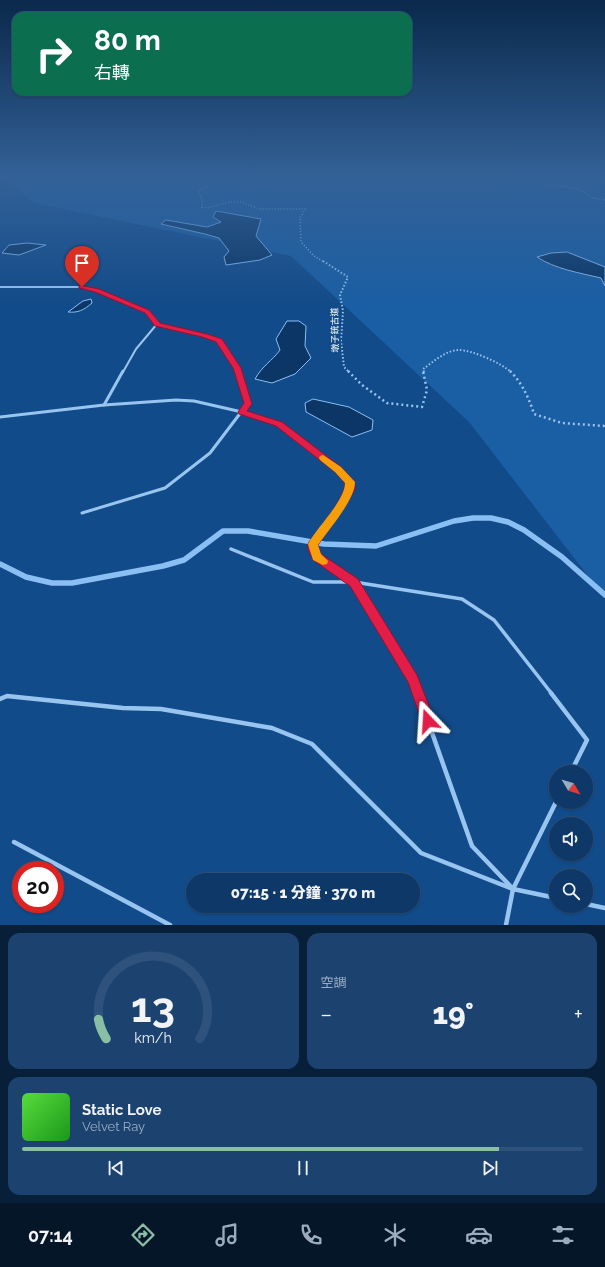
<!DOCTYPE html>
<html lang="zh-TW">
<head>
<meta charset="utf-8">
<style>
	:root { --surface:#0e3867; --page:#1c4370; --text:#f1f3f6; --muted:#9bacc0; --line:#2e527b; --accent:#8abfa5 }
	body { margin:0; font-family:Raleway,"Noto Sans TC",sans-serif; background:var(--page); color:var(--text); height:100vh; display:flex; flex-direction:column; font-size:15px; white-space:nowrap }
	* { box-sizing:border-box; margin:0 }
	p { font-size:13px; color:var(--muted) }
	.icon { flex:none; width:22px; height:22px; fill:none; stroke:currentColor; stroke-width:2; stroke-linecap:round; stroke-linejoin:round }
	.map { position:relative; height:925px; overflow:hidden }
	.side { display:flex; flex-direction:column; gap:8px; padding:8px; background:#081f39; flex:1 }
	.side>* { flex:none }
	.banner { position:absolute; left:12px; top:12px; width:400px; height:84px; border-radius:12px; box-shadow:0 1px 3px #0004,0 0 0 1px var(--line); background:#0b6e4f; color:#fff; overflow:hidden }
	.needle { width:26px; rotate:128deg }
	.fabs { position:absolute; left:549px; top:765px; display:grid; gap:8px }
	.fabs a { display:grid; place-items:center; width:44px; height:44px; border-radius:50%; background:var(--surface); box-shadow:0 1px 3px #0004,0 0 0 1px var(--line); font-size:20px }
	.speed { position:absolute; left:12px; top:861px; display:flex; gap:8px; font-size:20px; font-weight:700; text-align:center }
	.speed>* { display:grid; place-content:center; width:52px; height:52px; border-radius:50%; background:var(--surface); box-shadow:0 1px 3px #0004,0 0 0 1px var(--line); line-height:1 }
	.speed .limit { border:6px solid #d22; background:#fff; color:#111 }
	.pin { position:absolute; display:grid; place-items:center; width:34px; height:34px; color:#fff; margin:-41px -17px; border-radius:50% 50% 50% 0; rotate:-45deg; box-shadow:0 0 4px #0007 }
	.pin .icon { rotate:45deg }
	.me { position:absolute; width:44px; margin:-22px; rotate:340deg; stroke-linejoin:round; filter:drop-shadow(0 0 3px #0008) }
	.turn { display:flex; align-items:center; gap:14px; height:84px; padding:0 16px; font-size:18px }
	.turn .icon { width:52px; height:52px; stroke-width:2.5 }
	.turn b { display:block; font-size:28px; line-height:34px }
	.big { font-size:30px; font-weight:800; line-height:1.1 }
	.side .tile { flex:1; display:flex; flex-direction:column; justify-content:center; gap:6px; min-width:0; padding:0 14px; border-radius:12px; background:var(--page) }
	.side .dial { align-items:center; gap:0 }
	.dial svg { height:104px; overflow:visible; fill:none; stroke:var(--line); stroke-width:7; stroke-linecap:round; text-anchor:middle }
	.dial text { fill:var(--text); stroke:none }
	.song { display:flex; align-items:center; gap:12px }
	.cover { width:48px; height:48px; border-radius:6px; background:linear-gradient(135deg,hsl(110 70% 55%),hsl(120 70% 35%)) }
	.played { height:4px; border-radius:2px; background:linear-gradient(90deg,var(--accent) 85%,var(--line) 85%) }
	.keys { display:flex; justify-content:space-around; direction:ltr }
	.heat { display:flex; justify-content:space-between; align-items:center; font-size:22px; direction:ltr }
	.side .tiles { flex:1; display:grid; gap:8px; grid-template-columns:1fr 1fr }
	.tile:last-child { grid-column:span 2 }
	.trip { position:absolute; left:186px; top:873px; width:234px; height:40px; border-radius:20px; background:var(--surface); box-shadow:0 1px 3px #0004,0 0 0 1px var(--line); font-weight:800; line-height:40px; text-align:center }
	.tab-bar { display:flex; height:64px; justify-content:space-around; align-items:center; background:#061629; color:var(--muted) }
	.tab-bar .icon { width:28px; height:28px }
	.tab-bar .current { color:var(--accent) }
	.tab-bar b { font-size:18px; color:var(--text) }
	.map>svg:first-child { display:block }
	.green { fill:#1a5ea3 }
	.water { fill:#0b3665; stroke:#8abff4 }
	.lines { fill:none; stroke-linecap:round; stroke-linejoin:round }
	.stream { stroke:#8abff4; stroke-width:5.5 }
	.path-far2 { stroke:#98c4f0; stroke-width:1.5; stroke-dasharray:1 2; stroke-linecap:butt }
	.path-far1 { stroke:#98c4f0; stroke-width:2; stroke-dasharray:1.5 2; stroke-linecap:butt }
	.path { stroke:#98c4f0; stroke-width:2.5; stroke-dasharray:2 3; stroke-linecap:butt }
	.service-far3 { stroke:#98c4f0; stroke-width:2 }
	.service-far2 { stroke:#98c4f0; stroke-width:3 }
	.service-far1 { stroke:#98c4f0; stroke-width:3.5 }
	.service { stroke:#98c4f0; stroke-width:4.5 }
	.route { fill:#e11d48; stroke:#92132f }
	.slow { fill:#f59e0b }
	.labels { text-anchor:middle; stroke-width:4; stroke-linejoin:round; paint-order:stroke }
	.far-street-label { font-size:9px; fill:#fff; stroke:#124b89 }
</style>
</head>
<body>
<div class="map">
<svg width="605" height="925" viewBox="0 0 605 925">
	<rect width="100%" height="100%" fill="#124b89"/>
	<polygon class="green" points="0,175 605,175 605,598 469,422 291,256 35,203"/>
	<g class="water">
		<polygon points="216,211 261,219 256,236 272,255 260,260 226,265 224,257 229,251 219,238 205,234 161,224 166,220 207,227 221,222 213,217"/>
		<polygon points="27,243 46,245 19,255 2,253 9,245"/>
		<path d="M567 252 605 267V286L601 278C580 273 555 269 537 257L551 253Z"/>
		<path d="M91 299 92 303C84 310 78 313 68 312L83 301Z"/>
		<path d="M287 321H299L306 326 305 346 311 358 295 374 272 383 255 379C262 366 272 361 280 350L276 339Z"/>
		<polygon points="313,399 349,407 373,420 372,430 352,437 306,412 305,403"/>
	</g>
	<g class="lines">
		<polyline class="stream" points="0,564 26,577 52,583 72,583 163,566 184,560 223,531 248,531 324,544 376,546 454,521 473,518 491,518 508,522 524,530 562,557 605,595"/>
		<g class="path-far2">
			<polyline points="241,175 214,182 198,192 202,197 202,207 207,208 229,202 241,202 259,209 305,209 300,218 301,242 314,256 324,262"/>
			<polyline points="494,175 579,189 593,198 605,200"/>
		</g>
		<g class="path-far1">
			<polyline points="323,261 348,277 340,295 343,311 341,341 344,367 349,372"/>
			<path d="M424 372 423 369C433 362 446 350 459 350 472 350 501 363 511 372"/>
		</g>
		<g class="path">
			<polyline points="348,371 362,385 387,403 422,407 427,390 423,371"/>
			<path d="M510 371C522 383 529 398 534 414L562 423 605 426"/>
		</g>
		<g class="service-far3">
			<polyline points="0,287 82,287 97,290 147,311 157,324 205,335 219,341 238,372"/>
			<polyline points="123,372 136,349 157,324"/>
		</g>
		<g class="service-far2">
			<polyline points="104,405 123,371"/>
			<polyline points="0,417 104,405 176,400 194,401 242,412 279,424 338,469 350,482 350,489 335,514"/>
			<polyline points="82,513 165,488 210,453 248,403 238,371"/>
		</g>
		<g class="service-far1">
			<polyline points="335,513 313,544 317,557 354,582 413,679 418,694"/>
			<polyline points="231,549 313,582 354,582 462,599 494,620 552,694"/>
		</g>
		<g class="service">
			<polyline points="418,693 472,846 513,889"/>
			<polyline points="551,693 587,740 571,772"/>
			<polyline points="0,699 7,696 123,708 161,709 272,728 312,744 421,853 513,889 556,898"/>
			<polyline points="14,842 170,925"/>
			<polyline points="586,904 605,908"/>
			<polyline points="506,925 513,889 556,802"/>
		</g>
	</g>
	<linearGradient id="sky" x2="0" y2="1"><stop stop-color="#0a294b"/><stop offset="0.58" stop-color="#336197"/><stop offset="1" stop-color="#336197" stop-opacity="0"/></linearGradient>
	<rect width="605" height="304" fill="url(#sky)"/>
	<path class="route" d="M79 285 99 289 149 310 160 323 207 334 222 339 241 368 252 404 247 411 282 422 341 467 355 482V489L346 505 318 545 321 554 358 579 417 675 435 721 433 725 428 727 423 725 408 682 350 586 313 560 308 549V544L309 542C319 528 345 499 345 483L335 472 276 426 239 414 238 412 244 403 233 368 216 342 202 337 155 326 145 313 95 292 79 288Z"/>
	<path class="slow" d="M323 455 341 467 355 482C355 500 329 529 318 545L321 554 328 561 327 564 323 565 313 560 308 544C316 528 345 501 345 483L335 472 320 460 319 458 320 456Z"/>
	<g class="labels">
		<g class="far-street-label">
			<text transform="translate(335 330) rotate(-91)" y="3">墩子銃古道</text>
		</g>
	</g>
</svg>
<div class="fabs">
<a><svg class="needle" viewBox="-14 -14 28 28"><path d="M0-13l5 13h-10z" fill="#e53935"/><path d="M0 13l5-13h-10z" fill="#9bacc0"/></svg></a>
<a><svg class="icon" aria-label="sound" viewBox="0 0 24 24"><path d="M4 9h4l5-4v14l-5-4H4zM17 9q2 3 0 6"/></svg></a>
<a><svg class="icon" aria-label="search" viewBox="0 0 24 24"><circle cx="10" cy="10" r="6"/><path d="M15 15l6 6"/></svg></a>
</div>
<div class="speed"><div class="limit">20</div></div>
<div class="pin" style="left:82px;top:287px;background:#d93025"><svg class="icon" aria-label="arrive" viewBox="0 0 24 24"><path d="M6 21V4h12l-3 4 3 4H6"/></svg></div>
<svg class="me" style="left:428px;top:721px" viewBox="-20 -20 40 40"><path d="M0-17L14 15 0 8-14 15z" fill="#e11d48" stroke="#fff" stroke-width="4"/></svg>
<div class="trip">07:15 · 1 分鐘 · 370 m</div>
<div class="banner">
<div class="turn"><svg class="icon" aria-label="right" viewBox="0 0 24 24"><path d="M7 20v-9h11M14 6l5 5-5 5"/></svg><div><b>80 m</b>右轉</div></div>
</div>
</div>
<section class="side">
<div class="tiles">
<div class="tile dial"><svg viewBox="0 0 100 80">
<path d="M14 69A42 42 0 1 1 86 69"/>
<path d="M14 69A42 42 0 0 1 8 54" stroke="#8abfa5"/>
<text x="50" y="56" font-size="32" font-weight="700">13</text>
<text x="50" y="72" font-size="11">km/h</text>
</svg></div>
<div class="tile"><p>空調</p>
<div class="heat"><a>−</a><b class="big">19°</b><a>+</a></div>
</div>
<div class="tile">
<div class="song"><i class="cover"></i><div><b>Static Love</b><p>Velvet Ray</p></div></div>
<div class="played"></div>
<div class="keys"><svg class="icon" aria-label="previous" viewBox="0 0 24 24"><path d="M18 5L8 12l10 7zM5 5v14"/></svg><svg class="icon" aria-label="pause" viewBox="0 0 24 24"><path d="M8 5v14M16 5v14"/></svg><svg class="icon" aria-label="next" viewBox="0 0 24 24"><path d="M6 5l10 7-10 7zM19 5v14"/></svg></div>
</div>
</div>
</section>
<nav class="tab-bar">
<b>07:14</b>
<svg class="icon current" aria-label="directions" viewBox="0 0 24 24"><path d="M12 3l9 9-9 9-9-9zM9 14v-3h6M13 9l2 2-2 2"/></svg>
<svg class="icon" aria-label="music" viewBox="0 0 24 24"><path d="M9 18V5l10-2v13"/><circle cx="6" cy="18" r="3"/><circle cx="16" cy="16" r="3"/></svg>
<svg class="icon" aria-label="phone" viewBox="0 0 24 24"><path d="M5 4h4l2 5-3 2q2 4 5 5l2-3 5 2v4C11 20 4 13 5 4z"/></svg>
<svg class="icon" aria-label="climate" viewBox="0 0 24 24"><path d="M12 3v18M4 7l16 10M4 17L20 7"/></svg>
<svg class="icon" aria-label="car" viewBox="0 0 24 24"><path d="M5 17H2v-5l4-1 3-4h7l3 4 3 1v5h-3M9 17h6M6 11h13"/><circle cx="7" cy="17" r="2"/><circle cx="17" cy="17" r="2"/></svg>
<svg class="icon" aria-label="filters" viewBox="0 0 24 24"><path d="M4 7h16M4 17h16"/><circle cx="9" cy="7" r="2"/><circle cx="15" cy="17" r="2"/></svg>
</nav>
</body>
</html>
